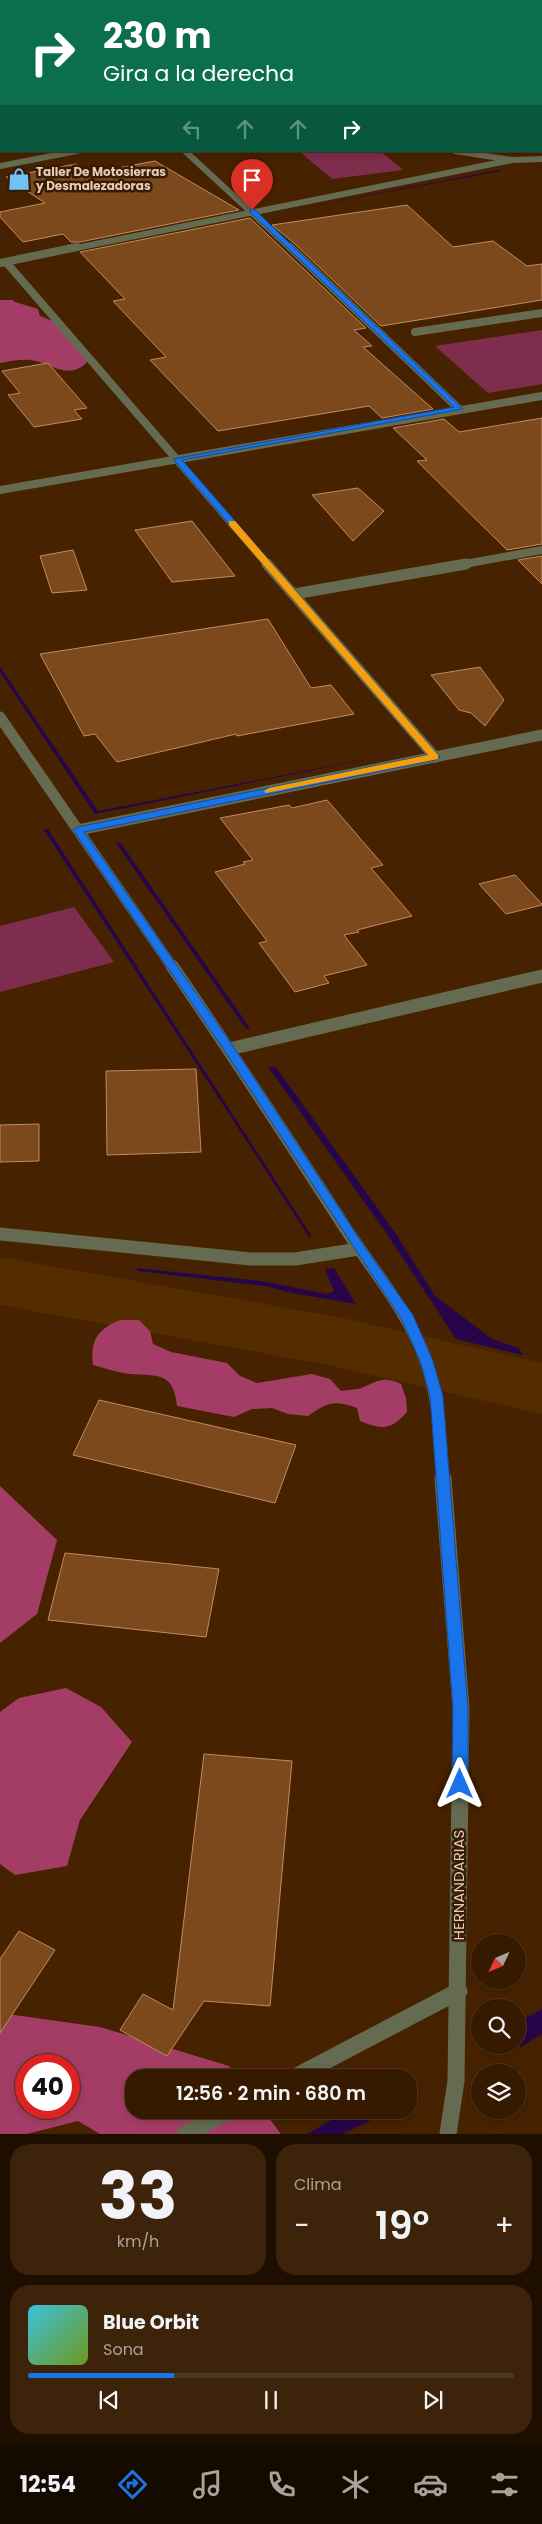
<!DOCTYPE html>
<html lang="es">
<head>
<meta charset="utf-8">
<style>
	:root { --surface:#351a00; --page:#3d230a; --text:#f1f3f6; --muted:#aaa199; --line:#4f3822; --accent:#1a73e8 }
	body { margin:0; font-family:Poppins,sans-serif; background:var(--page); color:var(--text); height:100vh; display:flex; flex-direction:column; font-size:19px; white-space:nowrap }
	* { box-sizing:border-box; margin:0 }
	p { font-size:16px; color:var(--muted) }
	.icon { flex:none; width:28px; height:28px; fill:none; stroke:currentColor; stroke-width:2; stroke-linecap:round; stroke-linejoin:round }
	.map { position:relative; height:2134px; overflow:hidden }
	.drawer { display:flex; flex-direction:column; gap:10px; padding:10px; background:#1d0e00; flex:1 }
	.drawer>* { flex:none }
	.guide { position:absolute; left:0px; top:0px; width:542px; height:152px; box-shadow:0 2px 8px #0003,0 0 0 1px var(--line); background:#0b6e4f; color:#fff; overflow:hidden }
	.needle { width:32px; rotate:226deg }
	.controls { position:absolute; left:471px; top:1934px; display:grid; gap:10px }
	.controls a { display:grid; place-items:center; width:55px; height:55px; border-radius:50%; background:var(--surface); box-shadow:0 2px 8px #0003,0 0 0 1px var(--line); font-size:25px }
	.speed { position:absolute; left:15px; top:2054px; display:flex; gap:10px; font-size:25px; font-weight:700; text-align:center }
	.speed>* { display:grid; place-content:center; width:65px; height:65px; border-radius:50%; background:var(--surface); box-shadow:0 2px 8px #0003,0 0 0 1px var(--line); line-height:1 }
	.speed .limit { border:8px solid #d22; background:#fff; color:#111 }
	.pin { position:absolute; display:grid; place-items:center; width:42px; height:42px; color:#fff; margin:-51px -21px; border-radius:50% 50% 50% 0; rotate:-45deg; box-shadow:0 0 5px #0007 }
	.pin .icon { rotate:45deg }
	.me { position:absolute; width:55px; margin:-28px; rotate:0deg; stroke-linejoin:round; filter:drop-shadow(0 0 4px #0008) }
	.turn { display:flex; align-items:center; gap:18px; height:105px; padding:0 20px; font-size:22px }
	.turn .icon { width:65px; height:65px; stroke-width:2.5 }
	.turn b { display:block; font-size:35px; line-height:42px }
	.lanes { display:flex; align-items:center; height:48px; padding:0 20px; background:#0003; justify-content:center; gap:25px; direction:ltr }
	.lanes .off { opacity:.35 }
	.big { font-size:38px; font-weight:600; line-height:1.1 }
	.drawer .card { flex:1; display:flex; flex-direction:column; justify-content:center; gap:8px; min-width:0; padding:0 18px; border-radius:20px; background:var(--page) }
	.drawer .dial { align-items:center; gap:0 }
	.dial b { font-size:65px; line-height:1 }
	.song { display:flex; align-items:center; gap:15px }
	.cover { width:60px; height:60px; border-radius:8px; background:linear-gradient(135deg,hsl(190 70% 55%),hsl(80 70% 35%)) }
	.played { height:5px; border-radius:2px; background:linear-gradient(90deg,var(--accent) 30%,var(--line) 30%) }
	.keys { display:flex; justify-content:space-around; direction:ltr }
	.heat { display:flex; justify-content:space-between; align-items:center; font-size:28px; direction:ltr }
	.drawer .tiles { flex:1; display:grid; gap:10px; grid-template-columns:1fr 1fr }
	.card:last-child { grid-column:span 2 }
	.trip { position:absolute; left:125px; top:2069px; width:292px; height:50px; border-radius:20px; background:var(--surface); box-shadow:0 2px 8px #0003,0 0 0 1px var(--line); font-weight:600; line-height:50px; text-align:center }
	.tabs { display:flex; height:80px; justify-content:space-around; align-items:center; background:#150a00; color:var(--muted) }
	.tabs .icon { width:35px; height:35px }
	.tabs .current { color:var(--accent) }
	.tabs b { font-size:22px; color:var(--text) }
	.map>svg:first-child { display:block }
	.built { fill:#552b00 }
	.green { fill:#7e2d4d }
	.forest { fill:#a43d66; fill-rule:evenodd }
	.water { fill:#26054a }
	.building { fill:#7b491c; stroke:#c38b5f }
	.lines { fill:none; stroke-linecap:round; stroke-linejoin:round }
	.minor-far4 { stroke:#656b50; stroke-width:6 }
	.minor-far3 { stroke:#656b50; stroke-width:8 }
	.minor-far2 { stroke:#656b50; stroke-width:11 }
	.minor-far1 { stroke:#656b50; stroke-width:13 }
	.minor { stroke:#656b50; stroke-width:17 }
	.route { fill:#1a73e8; stroke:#114b97 }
	.slow { fill:#f59e0b }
	.labels { text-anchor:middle; stroke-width:5; stroke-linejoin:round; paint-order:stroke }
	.far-poi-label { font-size:12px; font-weight:bold; fill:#eaccb6; stroke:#361c05; text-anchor:start }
	.street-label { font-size:15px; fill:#eaccb6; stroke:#361c05 }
</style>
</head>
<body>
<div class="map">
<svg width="542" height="2134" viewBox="0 0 542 2134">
	<rect width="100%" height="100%" fill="#472200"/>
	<polygon class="built" points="0,1257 338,1317 542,1363 542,1414 323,1364 0,1305"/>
	<g class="green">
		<polygon points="299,151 380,151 403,170 332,179"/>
		<polygon points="542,330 542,384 488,393 435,346"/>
		<polygon points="74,907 114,962 0,992 0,926"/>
	</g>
	<g class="forest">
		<path d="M0 300H13L15 302 38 309 40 316 55 322 88 361C71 380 54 366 36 361 25 358 11 361 0 363Z"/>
		<path d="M120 1320H139L150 1331 153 1344 171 1352 227 1363 240 1376 257 1383 312 1374 330 1379 341 1391C346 1390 352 1390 358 1389 375 1384 381 1374 401 1384L406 1398 407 1412C391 1430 382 1430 360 1421L357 1408C334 1400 328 1402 308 1416L288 1414 272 1408 252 1409 234 1417 177 1406C174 1372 158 1376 131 1374 118 1373 105 1368 93 1365 90 1340 98 1329 120 1320Z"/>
		<polygon points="0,1486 57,1540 37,1614 0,1643"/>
		<polygon points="66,1688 101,1707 132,1742 80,1820 67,1866 15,1875 0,1864 0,1712 19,1698"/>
		<path d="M0 2013 100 2027 229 2066 238 2077 134 2078V2110H263L281 2134H100L78 2121 27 2134H0ZM26 2065H69V2108H26Z"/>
	</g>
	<g class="water">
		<polygon points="499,170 501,171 284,211"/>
		<polygon points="0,667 98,811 404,752 95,814 0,672"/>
		<polygon points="48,829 312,1237 309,1237 44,830"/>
		<polygon points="120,842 250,1028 246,1029 116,843"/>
		<polygon points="275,1066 394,1231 435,1296 492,1339 518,1348 523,1355 456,1339 387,1234 269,1068"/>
		<polygon points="136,1268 261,1281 327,1294 334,1291 325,1269 334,1268 356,1304 292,1293 265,1286 138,1271"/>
		<polygon points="542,2009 542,2034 521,2047 513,2045 518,2045 518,2022"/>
		<polygon points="348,2110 391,2110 343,2134 308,2134"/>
	</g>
	<g class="building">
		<polygon points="155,161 239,210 80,242 71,242 63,234 23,242 0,217 0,212 45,203 6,177 76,164 91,173"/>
		<polygon points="407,205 453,247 493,241 527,266 542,264 542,300 381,326 294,243 272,225"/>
		<polygon points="250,218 366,328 354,330 372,346 363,347 433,409 382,418 369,406 218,431 150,360 166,357 113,301 125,299 80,252"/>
		<polygon points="48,363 87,408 74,410 82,419 34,427 8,395 20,393 2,371"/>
		<polygon points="542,418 542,544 507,550 417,461 427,460 393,428 444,419 459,432"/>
		<polygon points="358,488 384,511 353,541 312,495"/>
		<polygon points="192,521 235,576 172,582 135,530"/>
		<polygon points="73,550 87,590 52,593 40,556"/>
		<polygon points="542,556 542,584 518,560"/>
		<polygon points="268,619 311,688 331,685 354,714 237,736 236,734 117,762 95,734 84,736 40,654"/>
		<polygon points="480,667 504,700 485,726 471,713 459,710 431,675"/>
		<polygon points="327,800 383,865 371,868 412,916 357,930 359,932 344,935 367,965 324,976 329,983 295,992 259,943 267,941 215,872 245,864 243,862 253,860 220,818 289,805 292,808"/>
		<polygon points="515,875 542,904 542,905 506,914 479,884"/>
		<polygon points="196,1069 201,1152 107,1155 106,1071"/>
		<polygon points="39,1124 39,1161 0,1162 0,1125"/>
		<polygon points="99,1400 296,1445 275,1503 73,1455"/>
		<polygon points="65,1553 219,1569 206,1637 48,1620"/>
		<polygon points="204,1754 292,1761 270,2006 204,2001 167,2056 120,2030 143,1994 173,2010"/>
		<polygon points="19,1931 55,1950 0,2033 0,1959"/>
	</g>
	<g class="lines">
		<g class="minor-far4">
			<polyline points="138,1 154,0"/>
			<polyline points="185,151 291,249"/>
			<polyline points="455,151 512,160 542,159"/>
			<polyline points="0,166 77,151"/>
			<polyline points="71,249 512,160"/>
		</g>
		<g class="minor-far3">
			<polyline points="290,247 459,409"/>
			<polyline points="6,262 268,565"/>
			<polyline points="0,263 77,247"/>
			<polyline points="415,332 542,313"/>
			<polyline points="0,490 542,396"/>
			<polyline points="459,565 542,550"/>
		</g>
		<g class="minor-far2">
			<polyline points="267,564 435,757"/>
			<polyline points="294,594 466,564"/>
			<polyline points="0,717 173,968"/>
			<polyline points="78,830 542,735"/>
		</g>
		<g class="minor-far1">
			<path d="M172 966C232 1053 289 1141 346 1229 374 1272 409 1312 426 1361 440 1399 440 1441 443 1481"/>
			<polyline points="229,1049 542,976"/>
			<polyline points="0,1234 251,1259 295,1259 359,1249"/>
		</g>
		<g class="minor">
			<polyline points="443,1479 461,1709 456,2081 448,2134"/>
			<polyline points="293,2078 459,1991"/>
			<polyline points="185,2134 231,2110"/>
		</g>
	</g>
	<polygon class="route" points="250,209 254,209 463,409 182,460 440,757 435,760 84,832 235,1049 364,1246 413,1315 433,1361 443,1396 468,1709 468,1784 466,1788 460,1790 455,1788 452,1784 453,1709 430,1396 420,1361 402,1320 224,1050 73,830 78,827 428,755 173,459 454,407 250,212"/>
	<polygon class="slow" points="229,521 235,521 438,755 438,759 266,793 264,791 269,788 428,755 229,525"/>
	<defs>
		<symbol id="shop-bare" viewBox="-9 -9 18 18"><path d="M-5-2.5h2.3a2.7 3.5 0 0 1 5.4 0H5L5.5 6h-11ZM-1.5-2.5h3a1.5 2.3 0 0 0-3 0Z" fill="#71c1f5" stroke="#361c05" stroke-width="2.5" paint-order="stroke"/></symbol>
	</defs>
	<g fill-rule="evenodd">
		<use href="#shop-bare" x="3" y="163" width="32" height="32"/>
	</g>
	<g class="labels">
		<g class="far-poi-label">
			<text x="36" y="176">Taller De Motosierras<tspan x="36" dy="14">y Desmalezadoras</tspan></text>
		</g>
		<g class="street-label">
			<text transform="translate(459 1885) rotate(-90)" y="5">HERNANDARIAS</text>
		</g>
	</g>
</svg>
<div class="controls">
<a><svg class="needle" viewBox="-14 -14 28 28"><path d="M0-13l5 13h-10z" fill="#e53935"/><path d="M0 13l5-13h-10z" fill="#aaa199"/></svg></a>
<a><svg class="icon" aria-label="search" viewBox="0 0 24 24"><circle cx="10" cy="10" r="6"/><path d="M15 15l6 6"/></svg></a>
<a><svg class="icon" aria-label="layers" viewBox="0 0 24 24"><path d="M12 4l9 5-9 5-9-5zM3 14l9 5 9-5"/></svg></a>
</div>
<div class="speed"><div class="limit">40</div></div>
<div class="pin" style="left:252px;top:210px;background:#d93025"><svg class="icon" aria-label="arrive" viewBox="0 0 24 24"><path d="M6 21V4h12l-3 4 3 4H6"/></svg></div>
<svg class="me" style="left:460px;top:1784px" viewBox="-20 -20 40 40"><path d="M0-17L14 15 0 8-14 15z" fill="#1a73e8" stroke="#fff" stroke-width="4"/></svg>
<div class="trip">12:56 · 2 min · 680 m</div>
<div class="guide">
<div class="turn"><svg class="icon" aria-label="right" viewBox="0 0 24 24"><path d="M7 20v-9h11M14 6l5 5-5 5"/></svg><div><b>230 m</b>Gira a la derecha</div></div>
<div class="lanes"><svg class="icon off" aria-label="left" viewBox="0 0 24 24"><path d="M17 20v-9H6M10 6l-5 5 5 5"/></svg><svg class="icon off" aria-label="ahead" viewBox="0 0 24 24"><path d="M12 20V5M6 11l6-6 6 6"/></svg><svg class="icon off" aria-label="ahead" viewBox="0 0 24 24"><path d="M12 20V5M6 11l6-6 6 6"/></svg><svg class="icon" aria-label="right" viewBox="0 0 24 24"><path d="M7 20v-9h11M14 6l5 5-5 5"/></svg></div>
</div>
</div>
<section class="drawer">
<div class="tiles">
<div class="card dial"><b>33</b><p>km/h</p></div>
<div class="card"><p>Clima</p>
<div class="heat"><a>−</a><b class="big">19°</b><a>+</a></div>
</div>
<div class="card">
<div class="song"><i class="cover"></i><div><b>Blue Orbit</b><p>Sona</p></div></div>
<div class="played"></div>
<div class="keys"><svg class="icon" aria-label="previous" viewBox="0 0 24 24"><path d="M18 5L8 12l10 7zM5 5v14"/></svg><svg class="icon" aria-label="pause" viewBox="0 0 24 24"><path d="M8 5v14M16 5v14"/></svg><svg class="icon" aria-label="next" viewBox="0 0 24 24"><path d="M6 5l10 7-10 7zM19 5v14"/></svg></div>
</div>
</div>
</section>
<nav class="tabs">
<b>12:54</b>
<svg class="icon current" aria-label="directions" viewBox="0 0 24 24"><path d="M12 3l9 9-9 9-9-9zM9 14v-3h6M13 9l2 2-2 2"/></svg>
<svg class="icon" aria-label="music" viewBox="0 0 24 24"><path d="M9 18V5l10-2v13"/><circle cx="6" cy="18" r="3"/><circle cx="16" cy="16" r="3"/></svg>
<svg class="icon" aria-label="phone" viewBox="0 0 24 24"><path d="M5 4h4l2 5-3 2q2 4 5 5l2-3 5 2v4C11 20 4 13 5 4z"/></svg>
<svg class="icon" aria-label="climate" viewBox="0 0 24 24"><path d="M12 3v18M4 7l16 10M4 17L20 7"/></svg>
<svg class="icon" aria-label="car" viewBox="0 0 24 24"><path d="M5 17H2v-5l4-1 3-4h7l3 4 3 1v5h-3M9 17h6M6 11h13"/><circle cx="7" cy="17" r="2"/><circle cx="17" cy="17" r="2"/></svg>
<svg class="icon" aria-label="filters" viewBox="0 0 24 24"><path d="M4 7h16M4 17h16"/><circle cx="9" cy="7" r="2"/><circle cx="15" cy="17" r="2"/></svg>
</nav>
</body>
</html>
